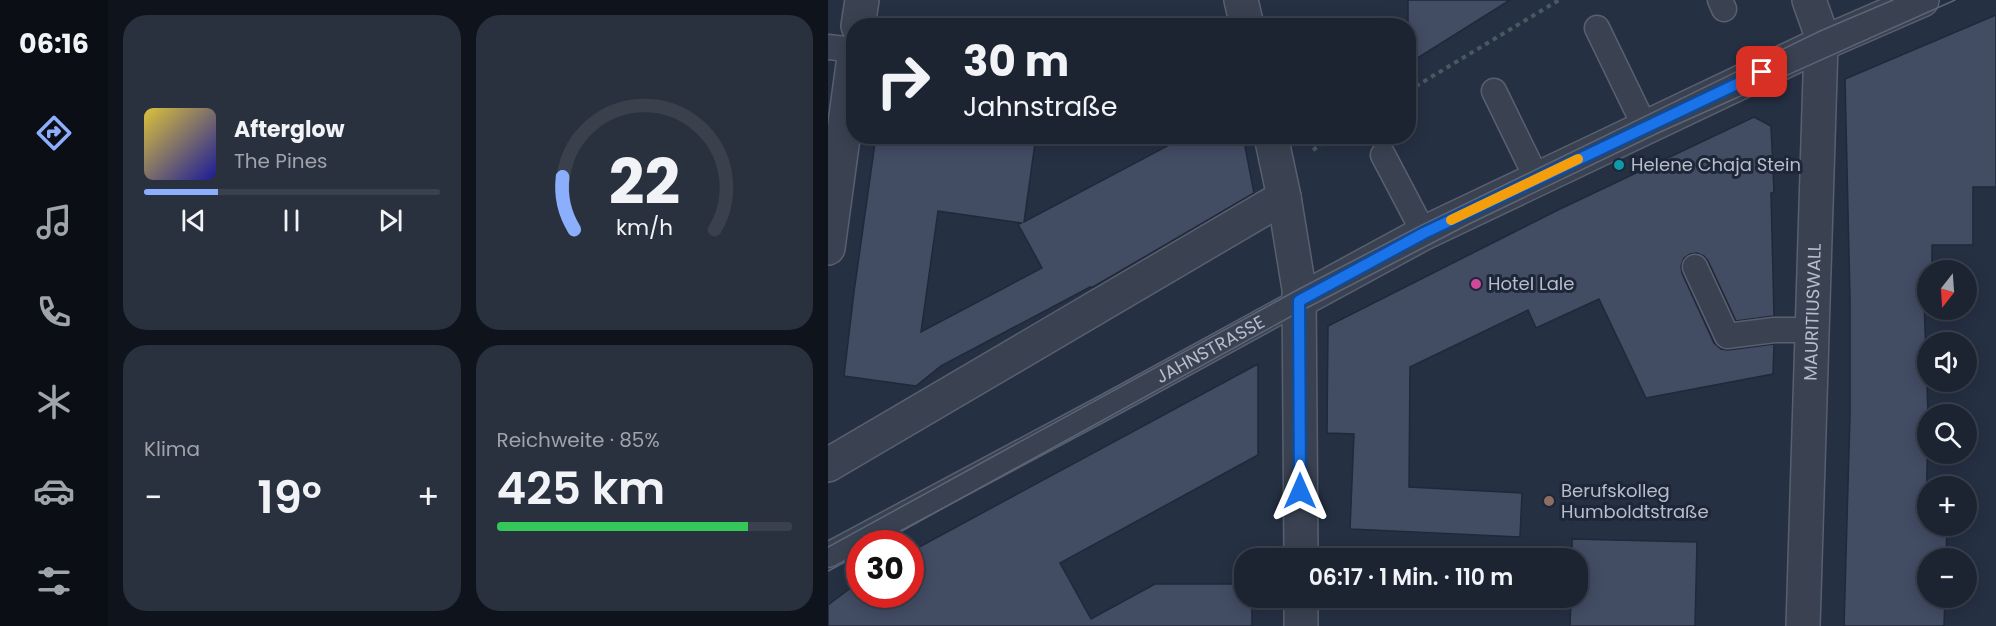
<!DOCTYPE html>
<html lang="de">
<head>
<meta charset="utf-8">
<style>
	:root { --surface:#1c2432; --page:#29303e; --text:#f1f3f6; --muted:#a0a4ac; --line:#3a414d; --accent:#8baffc }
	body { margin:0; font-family:Poppins,sans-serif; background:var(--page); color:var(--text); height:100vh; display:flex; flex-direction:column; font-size:22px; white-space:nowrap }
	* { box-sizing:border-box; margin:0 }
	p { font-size:20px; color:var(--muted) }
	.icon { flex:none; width:33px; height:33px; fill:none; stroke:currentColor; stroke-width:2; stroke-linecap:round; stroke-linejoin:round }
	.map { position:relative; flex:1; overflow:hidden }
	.details { display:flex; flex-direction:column; gap:15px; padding:15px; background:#0f141c; width:720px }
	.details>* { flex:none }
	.top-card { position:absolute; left:18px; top:18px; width:570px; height:126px; border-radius:24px; box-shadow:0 3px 15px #0003,0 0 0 2px var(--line); background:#1c2432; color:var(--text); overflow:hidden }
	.needle { width:39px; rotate:197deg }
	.controls { position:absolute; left:1089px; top:260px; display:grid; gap:12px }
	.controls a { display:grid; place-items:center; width:60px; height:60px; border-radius:50%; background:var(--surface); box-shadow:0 3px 15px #0003,0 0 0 2px var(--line); font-size:30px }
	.speed { position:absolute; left:18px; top:530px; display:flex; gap:12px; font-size:30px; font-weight:700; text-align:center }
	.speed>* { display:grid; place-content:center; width:78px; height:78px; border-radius:50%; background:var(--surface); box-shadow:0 3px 15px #0003,0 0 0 2px var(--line); line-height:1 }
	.speed .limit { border:9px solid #d22; background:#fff; color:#111 }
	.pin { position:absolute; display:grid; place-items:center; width:51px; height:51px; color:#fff; margin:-26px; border-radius:12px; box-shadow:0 3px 9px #0006 }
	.me { position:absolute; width:66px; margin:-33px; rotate:0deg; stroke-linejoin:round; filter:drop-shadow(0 0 4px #0008) }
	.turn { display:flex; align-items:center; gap:21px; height:126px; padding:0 18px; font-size:27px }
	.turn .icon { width:78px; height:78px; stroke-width:2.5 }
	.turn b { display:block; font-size:42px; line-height:51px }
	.big { font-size:45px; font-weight:600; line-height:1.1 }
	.details .tile { flex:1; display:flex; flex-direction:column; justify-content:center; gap:9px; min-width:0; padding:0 21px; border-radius:24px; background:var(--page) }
	.details .dial { align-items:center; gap:0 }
	.dial svg { height:156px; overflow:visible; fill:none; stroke:var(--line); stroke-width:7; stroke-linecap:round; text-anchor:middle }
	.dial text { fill:var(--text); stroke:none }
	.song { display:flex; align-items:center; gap:18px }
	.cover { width:72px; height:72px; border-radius:9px; background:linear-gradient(135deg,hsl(50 70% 55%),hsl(240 70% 35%)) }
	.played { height:6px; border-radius:3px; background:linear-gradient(90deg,var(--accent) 25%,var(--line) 25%) }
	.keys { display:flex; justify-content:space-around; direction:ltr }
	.heat { display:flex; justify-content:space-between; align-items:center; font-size:33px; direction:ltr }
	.charge { height:9px; border-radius:4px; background:linear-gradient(90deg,#34c759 85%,var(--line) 0) }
	.details .tiles { flex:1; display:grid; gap:15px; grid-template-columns:repeat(2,1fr) }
	.trip { position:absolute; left:406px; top:548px; width:354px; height:60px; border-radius:24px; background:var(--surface); box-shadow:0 3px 15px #0003,0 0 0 2px var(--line); font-weight:600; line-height:60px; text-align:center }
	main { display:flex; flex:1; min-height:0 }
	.tabs { display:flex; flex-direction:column; width:108px; justify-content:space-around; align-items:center; background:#0b0e14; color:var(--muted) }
	.tabs .icon { width:42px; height:42px }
	.tabs .selected { color:var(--accent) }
	.tabs b { font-size:27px; color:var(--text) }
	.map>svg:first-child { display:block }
	.building { fill:#424c63; stroke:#20293a; stroke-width:1.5; fill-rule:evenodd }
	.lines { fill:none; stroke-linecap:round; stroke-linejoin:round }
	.lane-casing { stroke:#586070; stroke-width:27 }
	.street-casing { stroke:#586070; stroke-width:36 }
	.path { stroke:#465b60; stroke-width:4; stroke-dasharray:4.5 4.5; stroke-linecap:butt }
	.lane { stroke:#3a4252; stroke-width:24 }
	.street { stroke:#3a4252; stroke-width:33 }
	.tram { stroke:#5b6679; stroke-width:1.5 }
	.route-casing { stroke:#114b97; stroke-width:15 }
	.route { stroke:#1a73e8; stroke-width:10 }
	.slow { stroke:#f59e0b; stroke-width:10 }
	.culture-dot { fill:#0f9aa8; stroke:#1e2738; stroke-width:2 }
	.hotel-dot { fill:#d1479c; stroke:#1e2738; stroke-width:2 }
	.education-dot { fill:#8d6e63; stroke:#1e2738; stroke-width:2 }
	.labels { text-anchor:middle; stroke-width:6; stroke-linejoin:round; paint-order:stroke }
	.poi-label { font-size:18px; fill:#b7bdcc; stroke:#1e2738; text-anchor:start }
	.street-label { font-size:18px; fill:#b7bdcc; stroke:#1e2738 }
</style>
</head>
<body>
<main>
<nav class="tabs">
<b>06:16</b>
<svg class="icon selected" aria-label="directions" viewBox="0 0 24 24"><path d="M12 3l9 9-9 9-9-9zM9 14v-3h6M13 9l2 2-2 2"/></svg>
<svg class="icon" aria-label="music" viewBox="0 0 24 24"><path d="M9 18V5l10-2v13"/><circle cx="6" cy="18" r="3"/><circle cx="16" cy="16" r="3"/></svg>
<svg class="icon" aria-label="phone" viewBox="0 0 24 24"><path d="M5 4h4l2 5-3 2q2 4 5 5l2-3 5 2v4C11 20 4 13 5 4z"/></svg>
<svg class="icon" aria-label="climate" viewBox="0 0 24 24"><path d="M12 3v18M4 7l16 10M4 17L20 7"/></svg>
<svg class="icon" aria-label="car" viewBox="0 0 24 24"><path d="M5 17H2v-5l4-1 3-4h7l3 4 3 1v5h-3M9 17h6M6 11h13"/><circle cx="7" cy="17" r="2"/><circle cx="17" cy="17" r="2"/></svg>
<svg class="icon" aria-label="filters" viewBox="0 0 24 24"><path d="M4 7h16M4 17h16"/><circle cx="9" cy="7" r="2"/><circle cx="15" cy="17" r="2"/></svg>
</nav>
<section class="details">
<div class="tiles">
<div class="tile">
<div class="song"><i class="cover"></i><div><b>Afterglow</b><p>The Pines</p></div></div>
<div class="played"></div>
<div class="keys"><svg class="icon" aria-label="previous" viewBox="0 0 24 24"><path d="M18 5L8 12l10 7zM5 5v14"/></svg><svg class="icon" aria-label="pause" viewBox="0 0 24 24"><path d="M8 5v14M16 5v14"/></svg><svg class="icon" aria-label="next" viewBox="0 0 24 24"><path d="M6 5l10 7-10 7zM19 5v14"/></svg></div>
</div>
<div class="tile dial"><svg viewBox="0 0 100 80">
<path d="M14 69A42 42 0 1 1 86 69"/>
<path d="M14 69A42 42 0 0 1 8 42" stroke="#8baffc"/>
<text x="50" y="56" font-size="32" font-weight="700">22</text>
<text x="50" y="72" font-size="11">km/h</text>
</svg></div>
<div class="tile"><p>Klima</p>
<div class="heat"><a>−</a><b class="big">19°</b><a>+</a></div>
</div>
<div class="tile"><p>Reichweite · 85%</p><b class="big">425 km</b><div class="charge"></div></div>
</div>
</section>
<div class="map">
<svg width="1168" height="626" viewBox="0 0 1168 626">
	<rect width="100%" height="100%" fill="#253043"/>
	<g class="building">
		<polygon points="580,0 682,0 580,64"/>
		<polygon points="1168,15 1168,187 1145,187 1145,245 1104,245 1104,270 1100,270 1100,300 1096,300 1100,414 1098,527 1119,527 1118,558 1100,558 1100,597 1117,597 1116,626 1016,626 1022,414 1022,299 1017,79"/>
		<polygon points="926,117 943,126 946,192 943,193 946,316 908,321 880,261 876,256 869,253 862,254 856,258 853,266 854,273 886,343 893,349 900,350 946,344 945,374 818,398 771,299 708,328 700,310 582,367 581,487 694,493 692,537 522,529 526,434 499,433 500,326 730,210"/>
		<path d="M48 136H208L196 222 358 136H415L426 193 265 287H262L113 366 88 386 16 376 26 292ZM110 211 194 223 190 224 214 268 93 332Z"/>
		<polygon points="430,364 430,455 232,563 263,619 327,584 417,584 417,597 424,597 424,626 0,626 0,605 32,581 32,594 82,594 82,552"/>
		<polygon points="744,539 869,542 867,626 742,626 743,597 750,597 750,558 744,558"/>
	</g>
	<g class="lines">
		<defs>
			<g id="lane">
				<polyline points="892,0 896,9"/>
				<polyline points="769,28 817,127"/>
				<polyline points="0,47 26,50"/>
				<polyline points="666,91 709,179"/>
				<polyline points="555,155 596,233"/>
				<polyline points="867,267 899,336 946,330 984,330"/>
				<path id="s1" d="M0 555 283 404 471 301"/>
			</g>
			<g id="street">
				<polyline points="413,0 419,26"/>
				<polyline points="30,26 34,0"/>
				<polyline points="443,136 456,197 471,289 473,558"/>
				<polyline points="0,248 26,57"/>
				<polyline points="471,301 596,233 993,44 1094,0"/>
				<polyline points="0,465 456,197"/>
				<polyline points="473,597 473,626"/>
				<path id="s2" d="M975 626 993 44 992 31 981 0"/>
			</g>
		</defs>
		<use href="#lane" class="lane-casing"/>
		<use href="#street" class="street-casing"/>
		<g class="path">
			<polyline points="580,91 731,0"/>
			<polyline points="485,150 506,136"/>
		</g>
		<use href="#lane" class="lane"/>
		<use href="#street" class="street"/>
		<g class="tram">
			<polyline points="52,543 471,312 641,224 830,133 1127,0"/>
			<polyline points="0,547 471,289 592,226 992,31 1065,0"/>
			<polyline points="0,571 32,554"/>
		</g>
	</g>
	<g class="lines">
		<defs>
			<polyline id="route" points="472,491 471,301 596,233 934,72"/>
		</defs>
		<use href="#route" class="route-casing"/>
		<use href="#route" class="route"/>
		<polyline class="slow" points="623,220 750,159"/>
	</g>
	<circle class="culture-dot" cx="791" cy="165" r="6"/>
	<circle class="hotel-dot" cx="648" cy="284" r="6"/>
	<circle class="education-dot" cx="721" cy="501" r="6"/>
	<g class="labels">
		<g class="poi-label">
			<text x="803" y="171">Helene Chaja Stein</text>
			<text x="660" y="290">Hotel Lale</text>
			<text x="733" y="497">Berufskolleg<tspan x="733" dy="21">Humboldtstraße</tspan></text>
		</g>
		<g class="street-label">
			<text dy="6" stroke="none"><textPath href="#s2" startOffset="314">MAURITIUSWALL</textPath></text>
			<text dy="6" stroke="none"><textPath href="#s1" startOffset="434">JAHNSTRASSE</textPath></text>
		</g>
	</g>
</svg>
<div class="controls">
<a><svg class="needle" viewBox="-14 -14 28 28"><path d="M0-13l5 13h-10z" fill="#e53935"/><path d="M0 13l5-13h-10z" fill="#a0a4ac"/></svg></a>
<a><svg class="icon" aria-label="sound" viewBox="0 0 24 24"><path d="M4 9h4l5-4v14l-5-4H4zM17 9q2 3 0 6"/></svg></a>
<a><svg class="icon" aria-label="search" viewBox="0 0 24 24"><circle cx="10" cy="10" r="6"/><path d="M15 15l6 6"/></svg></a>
<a>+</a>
<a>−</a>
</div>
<div class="speed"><div class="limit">30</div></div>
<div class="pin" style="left:934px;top:72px;background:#d93025"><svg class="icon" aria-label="arrive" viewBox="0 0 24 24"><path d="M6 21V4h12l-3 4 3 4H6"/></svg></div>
<svg class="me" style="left:472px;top:491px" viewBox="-20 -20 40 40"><path d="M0-17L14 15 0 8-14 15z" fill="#1a73e8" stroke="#fff" stroke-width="4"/></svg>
<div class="trip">06:17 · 1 Min. · 110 m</div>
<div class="top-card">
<div class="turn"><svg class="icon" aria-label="right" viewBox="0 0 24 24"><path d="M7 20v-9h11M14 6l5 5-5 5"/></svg><div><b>30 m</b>Jahnstraße</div></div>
</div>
</div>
</main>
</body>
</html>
